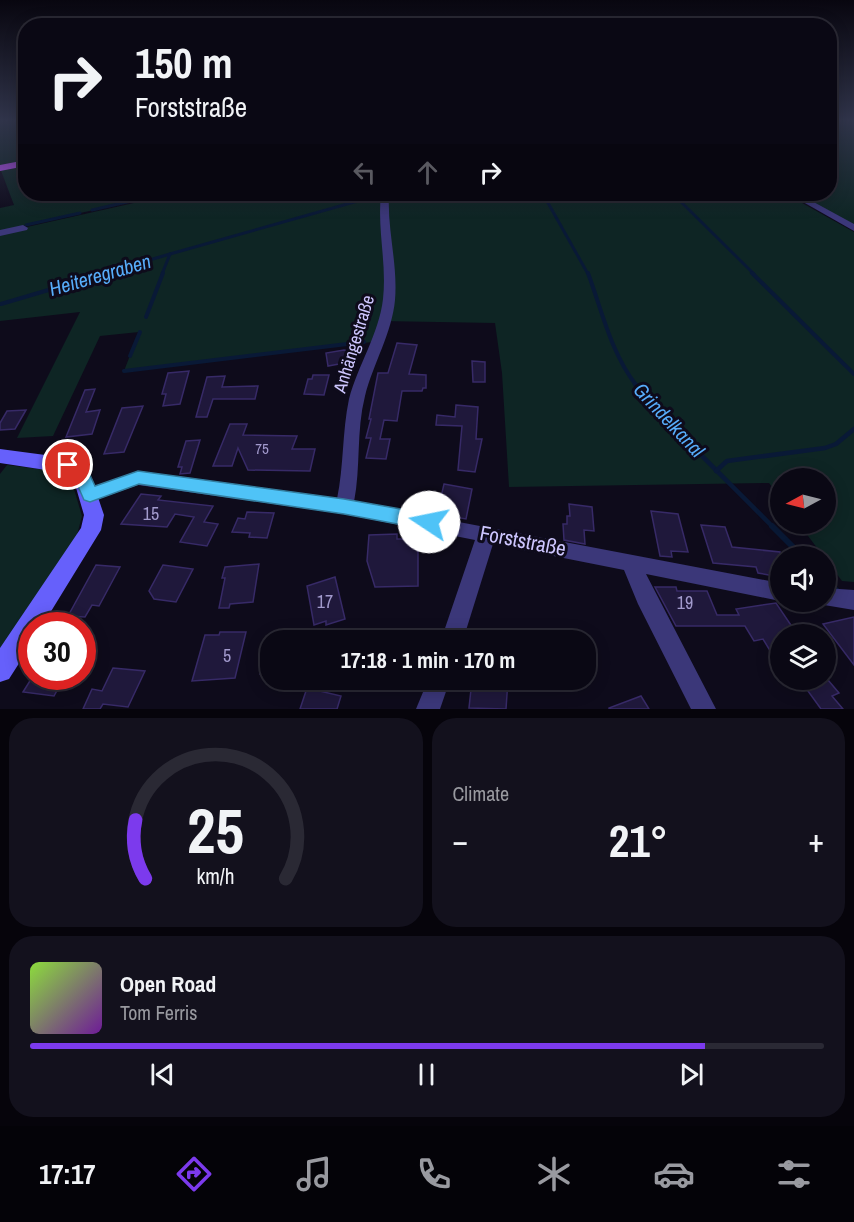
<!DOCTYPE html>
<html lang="en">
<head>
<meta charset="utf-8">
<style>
	:root { --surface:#0a0814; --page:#13111d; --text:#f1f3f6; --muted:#999aa0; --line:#2a2934; --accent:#7c3aed }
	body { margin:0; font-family:"Archivo Narrow",sans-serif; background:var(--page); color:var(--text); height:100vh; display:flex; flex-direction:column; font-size:22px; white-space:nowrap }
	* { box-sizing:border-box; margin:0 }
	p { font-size:20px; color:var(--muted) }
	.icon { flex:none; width:33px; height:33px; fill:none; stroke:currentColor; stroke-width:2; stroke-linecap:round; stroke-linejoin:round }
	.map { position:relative; height:709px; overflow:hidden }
	.drawer { display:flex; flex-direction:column; gap:9px; padding:9px; background:#06040b; flex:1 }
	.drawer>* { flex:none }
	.banner { position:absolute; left:18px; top:18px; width:819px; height:183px; border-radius:24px; box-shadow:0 3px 15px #0003,0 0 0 2px var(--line); background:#0a0814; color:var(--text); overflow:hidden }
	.needle { width:39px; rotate:263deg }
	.fabs { position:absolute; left:770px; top:468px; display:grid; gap:12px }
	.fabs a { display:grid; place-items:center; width:66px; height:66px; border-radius:50%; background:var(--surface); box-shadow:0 3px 15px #0003,0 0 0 2px var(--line); font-size:30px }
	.speed { position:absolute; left:18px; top:612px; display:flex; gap:12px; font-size:30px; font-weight:700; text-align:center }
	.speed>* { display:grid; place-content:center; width:78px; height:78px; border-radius:50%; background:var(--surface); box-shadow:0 3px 15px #0003,0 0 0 2px var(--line); line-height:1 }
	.speed .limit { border:9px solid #d22; background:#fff; color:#111 }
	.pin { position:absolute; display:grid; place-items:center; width:51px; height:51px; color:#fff; margin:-26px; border:3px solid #fff; border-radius:50%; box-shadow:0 2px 6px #0007 }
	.me { position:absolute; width:66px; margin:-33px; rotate:281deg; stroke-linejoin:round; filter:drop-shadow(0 0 4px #0008) }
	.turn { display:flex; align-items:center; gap:21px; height:126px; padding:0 18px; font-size:27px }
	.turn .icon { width:78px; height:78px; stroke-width:2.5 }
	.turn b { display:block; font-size:42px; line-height:51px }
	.lanes { display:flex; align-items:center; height:57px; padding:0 18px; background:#0003; justify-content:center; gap:30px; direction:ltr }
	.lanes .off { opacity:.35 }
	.big { font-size:45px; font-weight:700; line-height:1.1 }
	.drawer .tile { flex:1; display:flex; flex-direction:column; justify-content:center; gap:9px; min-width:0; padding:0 21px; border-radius:24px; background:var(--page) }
	.drawer .dial { align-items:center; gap:0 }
	.dial svg { height:156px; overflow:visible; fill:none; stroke:var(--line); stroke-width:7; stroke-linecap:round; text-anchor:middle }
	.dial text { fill:var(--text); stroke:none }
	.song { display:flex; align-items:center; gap:18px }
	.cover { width:72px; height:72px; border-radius:9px; background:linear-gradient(135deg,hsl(90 70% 55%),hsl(280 70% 35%)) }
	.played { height:6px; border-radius:3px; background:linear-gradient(90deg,var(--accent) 85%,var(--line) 85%) }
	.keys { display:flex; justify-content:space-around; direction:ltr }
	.heat { display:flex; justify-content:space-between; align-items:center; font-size:33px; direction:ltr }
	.drawer .tiles { flex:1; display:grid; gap:9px; grid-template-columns:1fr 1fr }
	.tile:last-child { grid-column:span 2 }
	.trip { position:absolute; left:260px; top:630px; width:336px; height:60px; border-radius:24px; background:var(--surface); box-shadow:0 3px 15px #0003,0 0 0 2px var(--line); font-weight:700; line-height:60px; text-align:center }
	.dock { display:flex; height:96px; justify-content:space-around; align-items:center; background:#040308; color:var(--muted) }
	.dock .icon { width:42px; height:42px }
	.dock .selected { color:var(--accent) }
	.dock b { font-size:27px; color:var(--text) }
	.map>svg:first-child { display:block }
	.green { fill:#0e2524 }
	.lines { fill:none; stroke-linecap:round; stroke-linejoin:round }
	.stream-far3 { stroke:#091936; stroke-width:3 }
	.stream-far2 { stroke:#091936; stroke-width:4 }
	.stream-far1 { stroke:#091936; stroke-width:4.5 }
	.stream { stroke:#091936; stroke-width:6 }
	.building { fill:#1f183b; stroke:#372a67; stroke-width:1.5 }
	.street { fill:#3b3779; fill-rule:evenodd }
	.secondary { fill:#6660fb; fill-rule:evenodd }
	.primary { fill:#bd50fb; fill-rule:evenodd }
	.route { fill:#4fc3f7; stroke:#337fa1; stroke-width:1.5 }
	.labels { text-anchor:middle; stroke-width:6; stroke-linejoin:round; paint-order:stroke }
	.number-label { font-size:15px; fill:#a29acd }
	.street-label { font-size:18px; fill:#cdc6fe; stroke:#0e0b1b }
	.near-number-label { font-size:18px; fill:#a29acd }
	.water-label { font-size:20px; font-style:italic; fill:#57adfb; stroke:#0e0b1b }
	.near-street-label { font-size:21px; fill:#cdc6fe; stroke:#0e0b1b }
</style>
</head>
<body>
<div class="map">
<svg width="854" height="709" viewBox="0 0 854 709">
	<rect width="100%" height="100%" fill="#0e0b1b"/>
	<g class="green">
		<polygon points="0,119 25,119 26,194 165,194 0,231 0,208 14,205 0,168"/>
		<polygon points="830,119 854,119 854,225 797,194 830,194"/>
		<polygon points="174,194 786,194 854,232 854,582 842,581 799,524 825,524 825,478 780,478 780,497 769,483 509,487 502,373 495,323 381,321 372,342 124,371 139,332 100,336 53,436 17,438 80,312 0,321 0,233"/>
		<polygon points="7,465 62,472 71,479 82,516 77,535 0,656 0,474"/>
	</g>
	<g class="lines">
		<g class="stream-far3">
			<polyline points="543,194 588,274"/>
			<polyline points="673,194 754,274"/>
			<polyline points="150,197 165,194"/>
			<polyline points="92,210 140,199"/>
			<polyline points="26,225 80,213"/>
			<polyline points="170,254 379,195"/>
			<polyline points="101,274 170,254 162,274"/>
		</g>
		<g class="stream-far2">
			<path d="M588 273C602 311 611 353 636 385"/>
			<polyline points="752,273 854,374"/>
			<polyline points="1,304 106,273"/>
			<polyline points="146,317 163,273"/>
			<polyline points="130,356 140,332"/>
			<polyline points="124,371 364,342"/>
		</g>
		<g class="stream-far1">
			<polyline points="635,384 652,406 774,528"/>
			<polyline points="716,471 727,461 825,448 836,444 854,429"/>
		</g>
		<g class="stream">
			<polyline points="772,526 802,556"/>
			<polyline points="825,579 837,591"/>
		</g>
	</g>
	<g class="building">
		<polygon points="397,343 417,345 409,374 426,375 426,388 423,388 422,391 402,391 397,421 384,420 380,439 390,439 386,459 366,458 371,438 366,438 371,419 369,419 378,373 388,373"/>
		<polygon points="344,350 348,351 350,362 328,366 326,353"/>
		<polygon points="472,361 485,362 485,382 473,382"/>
		<polygon points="189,371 180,404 163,406 166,394 162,394 168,373"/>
		<polygon points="313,375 329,375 324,395 304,394 308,379 312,379"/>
		<polygon points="225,376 222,387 258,386 255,399 213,399 207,417 196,417 207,377"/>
		<polygon points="95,389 86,412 100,410 92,434 66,437 85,390"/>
		<polygon points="456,405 478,407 476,439 482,439 475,472 458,470 462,426 436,425 437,415 455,417"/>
		<polygon points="143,406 124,452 104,454 122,408"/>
		<polygon points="26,410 15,429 0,430 0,423 7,411"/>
		<polygon points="230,424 247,424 243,435 297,436 292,449 315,449 310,471 248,470 238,448 232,466 213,466"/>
		<polygon points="200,440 190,473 180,474 182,467 178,467 186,441"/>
		<polygon points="444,484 472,489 466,519 437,514"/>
		<polygon points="141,494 161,496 158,500 213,506 204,522 218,524 207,546 180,542 194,517 175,514 167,527 121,524"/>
		<polygon points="569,504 592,507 594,531 584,530 585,544 564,540 563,524 567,524 567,516 570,516"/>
		<polygon points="651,511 678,514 688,552 671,551 672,557 660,556"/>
		<polygon points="247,512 274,513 267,538 249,537 250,533 232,532 238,518 245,519"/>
		<polygon points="701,525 725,527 732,547 780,552 780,577 758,573 756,567 713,563"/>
		<polygon points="397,534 397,539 418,539 418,586 375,587 367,561 369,535"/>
		<polygon points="259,564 253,602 230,604 229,608 219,608 225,578 222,578 225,567"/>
		<polygon points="96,565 120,567 99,606 92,605 85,617 68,616"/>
		<polygon points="163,565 193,569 176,602 154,599 149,591"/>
		<polygon points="335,577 345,619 326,625 326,621 314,625 307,586"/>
		<polygon points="655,587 676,587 677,591 707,591 717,615 739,615 736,609 776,603 797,634 780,634 780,667 763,639 754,641 745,626 676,626"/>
		<polygon points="854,617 854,665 823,624"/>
		<polygon points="220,632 246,632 235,678 192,681 205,635 219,635"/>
		<polygon points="266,646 270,647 270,674 260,674"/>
		<polygon points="113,668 145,671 128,707 103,704 100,709 83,709 92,689 102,691"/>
		<polygon points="33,676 65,676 54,696 23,692"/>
		<polygon points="472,680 508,680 506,709 469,708"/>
		<polygon points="800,680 828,680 839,693 832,696 843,709 821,709"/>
		<polygon points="307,688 341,696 337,709 300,709"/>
		<polygon points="641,696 649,709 609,709 609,708"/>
	</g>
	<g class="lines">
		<g class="street">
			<path d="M381 194H389C387 230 398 264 395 300 392 333 373 364 365 396 356 431 361 467 354 502L780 583V601L646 574 716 709H691L638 604 624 570 493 544 463 640H441L475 540 344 514 138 485 90 502 84 500 81 495 84 490 138 471 337 499C344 466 342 432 349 399 358 365 379 334 383 299 387 264 377 229 381 194Z"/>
			<polygon points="789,194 799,194 854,224 854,231"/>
			<polygon points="23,225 28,228 27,230 0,236 0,230"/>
			<polygon points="825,588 854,590 854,610 818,604 817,602 825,602"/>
			<polygon points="428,680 450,680 440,709 416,709"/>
		</g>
		<polygon class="secondary" points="0,449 68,458 87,465 104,515 101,530 42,626 32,626 32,643 9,679 0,682 0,648 81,528 84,515 72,474 0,463"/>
		<polygon class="primary" points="26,160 26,166 0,171 0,165"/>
	</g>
	<linearGradient id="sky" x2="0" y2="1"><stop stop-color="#08060f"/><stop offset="0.55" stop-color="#30344a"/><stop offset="1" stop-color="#30344a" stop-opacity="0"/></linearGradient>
	<rect width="854" height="218" fill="url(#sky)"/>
	<polygon class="route" points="68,458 86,466 95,486 138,471 344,499 429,514 435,516 438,522 435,527 429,530 344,514 139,484 90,502 84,500 73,475 62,469 59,465 62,460"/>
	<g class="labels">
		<g class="number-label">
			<text x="262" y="454">75</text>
		</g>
		<g class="street-label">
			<text transform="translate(354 344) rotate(-73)" y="6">Anhängestraße</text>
		</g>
		<g class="near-number-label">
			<text x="151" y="520">15</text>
			<text x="325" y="608">17</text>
			<text x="685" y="609">19</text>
			<text x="227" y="662">5</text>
		</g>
		<g class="water-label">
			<text transform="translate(100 275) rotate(-16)" y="7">Heiteregraben</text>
			<text transform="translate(669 420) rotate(47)" y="7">Grindelkanal</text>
		</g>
		<g class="near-street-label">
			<text transform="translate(523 541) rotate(11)" y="7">Forststraße</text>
		</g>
	</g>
</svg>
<div class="fabs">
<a><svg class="needle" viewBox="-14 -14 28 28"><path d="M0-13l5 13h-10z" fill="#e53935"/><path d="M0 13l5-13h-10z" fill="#999aa0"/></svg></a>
<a><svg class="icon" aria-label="sound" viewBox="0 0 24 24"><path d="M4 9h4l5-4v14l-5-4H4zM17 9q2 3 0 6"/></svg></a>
<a><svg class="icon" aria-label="layers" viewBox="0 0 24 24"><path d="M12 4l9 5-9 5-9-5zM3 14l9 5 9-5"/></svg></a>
</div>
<div class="speed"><div class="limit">30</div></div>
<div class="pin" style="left:68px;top:465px;background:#d93025"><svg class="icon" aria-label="arrive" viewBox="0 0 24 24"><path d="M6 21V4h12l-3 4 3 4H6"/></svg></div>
<svg class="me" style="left:429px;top:522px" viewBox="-20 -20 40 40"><circle r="19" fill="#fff"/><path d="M0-13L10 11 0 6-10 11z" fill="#4fc3f7"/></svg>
<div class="trip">17:18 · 1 min · 170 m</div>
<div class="banner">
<div class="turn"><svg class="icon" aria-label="right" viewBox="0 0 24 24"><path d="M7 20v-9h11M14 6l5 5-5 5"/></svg><div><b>150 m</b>Forststraße</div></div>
<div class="lanes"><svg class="icon off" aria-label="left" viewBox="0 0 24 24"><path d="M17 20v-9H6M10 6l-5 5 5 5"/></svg><svg class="icon off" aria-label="ahead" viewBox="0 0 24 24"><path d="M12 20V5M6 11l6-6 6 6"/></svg><svg class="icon" aria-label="right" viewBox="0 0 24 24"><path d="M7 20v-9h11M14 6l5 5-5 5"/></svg></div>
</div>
</div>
<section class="drawer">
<div class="tiles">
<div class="tile dial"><svg viewBox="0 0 100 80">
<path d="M14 69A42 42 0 1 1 86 69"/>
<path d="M14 69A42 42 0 0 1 9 39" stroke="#7c3aed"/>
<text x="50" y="56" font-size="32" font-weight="700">25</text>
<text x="50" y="72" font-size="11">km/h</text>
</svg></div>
<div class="tile"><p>Climate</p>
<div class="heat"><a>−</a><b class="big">21°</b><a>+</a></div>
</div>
<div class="tile">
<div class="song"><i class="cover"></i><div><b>Open Road</b><p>Tom Ferris</p></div></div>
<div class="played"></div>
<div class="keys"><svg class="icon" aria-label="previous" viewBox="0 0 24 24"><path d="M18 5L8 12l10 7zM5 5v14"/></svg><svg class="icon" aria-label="pause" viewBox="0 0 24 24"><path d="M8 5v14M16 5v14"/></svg><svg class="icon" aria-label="next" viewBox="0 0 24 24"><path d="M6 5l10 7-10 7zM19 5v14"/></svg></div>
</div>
</div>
</section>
<nav class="dock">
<b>17:17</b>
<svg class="icon selected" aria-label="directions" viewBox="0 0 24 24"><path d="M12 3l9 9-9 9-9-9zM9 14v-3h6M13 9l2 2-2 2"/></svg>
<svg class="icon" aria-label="music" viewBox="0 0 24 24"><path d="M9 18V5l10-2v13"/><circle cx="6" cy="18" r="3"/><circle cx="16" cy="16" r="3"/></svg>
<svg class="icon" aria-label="phone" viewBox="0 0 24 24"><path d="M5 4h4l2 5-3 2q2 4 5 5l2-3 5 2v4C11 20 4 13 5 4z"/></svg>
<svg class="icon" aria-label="climate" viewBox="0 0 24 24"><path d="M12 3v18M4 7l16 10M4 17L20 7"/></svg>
<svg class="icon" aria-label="car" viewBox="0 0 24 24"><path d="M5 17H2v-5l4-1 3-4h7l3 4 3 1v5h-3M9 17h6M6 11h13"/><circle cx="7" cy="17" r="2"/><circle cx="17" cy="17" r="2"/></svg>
<svg class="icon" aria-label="filters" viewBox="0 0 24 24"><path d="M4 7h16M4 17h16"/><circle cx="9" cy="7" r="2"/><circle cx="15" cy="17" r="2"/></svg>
</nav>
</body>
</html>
